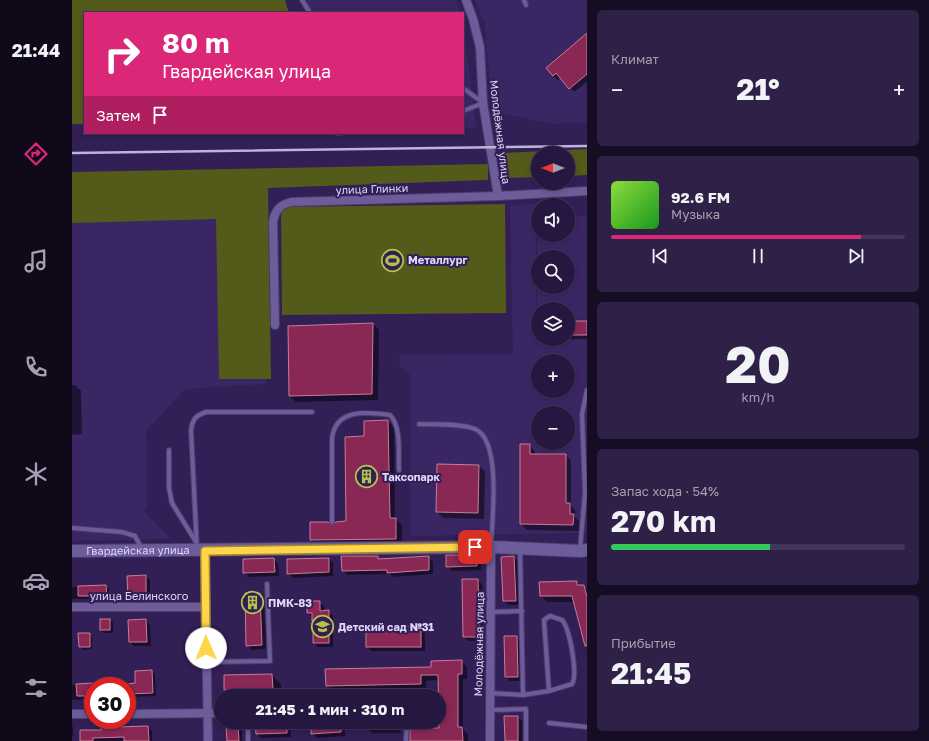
<!DOCTYPE html>
<html lang="ru">
<head>
<meta charset="utf-8">
<style>
	:root { --surface:#261740; --page:#2e2047; --text:#f1f3f6; --muted:#a49fb1; --line:#423659; --accent:#db2777 }
	body { margin:0; font-family:"Golos Text",sans-serif; background:var(--page); color:var(--text); height:100vh; display:flex; flex-direction:column; font-size:15px; white-space:nowrap }
	* { box-sizing:border-box; margin:0 }
	p { font-size:13px; color:var(--muted) }
	.icon { flex:none; width:22px; height:22px; fill:none; stroke:currentColor; stroke-width:2; stroke-linecap:round; stroke-linejoin:round }
	.map { position:relative; flex:1; overflow:hidden }
	.details { display:flex; flex-direction:column; gap:10px; padding:10px; background:#150d23; width:342px }
	.details>* { flex:none }
	.top-card { position:absolute; left:12px; top:12px; width:380px; height:122px; border-radius:0px; box-shadow:0 2px 6px #0003,0 0 0 1px var(--line); background:#db2777; color:#fff; overflow:hidden }
	.needle { width:26px; rotate:270deg }
	.fabs { position:absolute; left:459px; top:146px; display:grid; gap:8px }
	.fabs a { display:grid; place-items:center; width:44px; height:44px; border-radius:50%; background:var(--surface); box-shadow:0 2px 6px #0003,0 0 0 1px var(--line); font-size:20px }
	.speed { position:absolute; left:12px; top:677px; display:flex; gap:8px; font-size:20px; font-weight:700; text-align:center }
	.speed>* { display:grid; place-content:center; width:52px; height:52px; border-radius:50%; background:var(--surface); box-shadow:0 2px 6px #0003,0 0 0 1px var(--line); line-height:1 }
	.speed .limit { border:6px solid #d22; background:#fff; color:#111 }
	.pin { position:absolute; display:grid; place-items:center; width:34px; height:34px; color:#fff; margin:-17px; border-radius:8px; box-shadow:0 2px 6px #0006 }
	.me { position:absolute; width:44px; margin:-22px; rotate:359deg; stroke-linejoin:round; filter:drop-shadow(0 0 3px #0008) }
	.turn { display:flex; align-items:center; gap:14px; height:84px; padding:0 12px; font-size:18px }
	.turn .icon { width:52px; height:52px; stroke-width:2.5 }
	.turn b { display:block; font-size:28px; line-height:34px }
	.then { display:flex; align-items:center; height:38px; padding:0 12px; background:#0003; gap:8px; font-size:15px }
	.big { font-size:30px; font-weight:700; line-height:1.1 }
	.details .widget { flex:1; display:flex; flex-direction:column; justify-content:center; gap:6px; min-width:0; padding:0 14px; border-radius:6px; background:var(--page) }
	.details .dial { align-items:center; gap:0 }
	.dial b { font-size:52px; line-height:1 }
	.song { display:flex; align-items:center; gap:12px }
	.cover { width:48px; height:48px; border-radius:6px; background:linear-gradient(135deg,hsl(90 70% 55%),hsl(120 70% 35%)) }
	.played { height:4px; border-radius:2px; background:linear-gradient(90deg,var(--accent) 85%,var(--line) 85%) }
	.keys { display:flex; justify-content:space-around; direction:ltr }
	.heat { display:flex; justify-content:space-between; align-items:center; font-size:22px; direction:ltr }
	.charge { height:6px; border-radius:3px; background:linear-gradient(90deg,#34c759 54%,var(--line) 0) }
	.trip { position:absolute; left:142px; top:689px; width:232px; height:40px; border-radius:20px; background:var(--surface); box-shadow:0 2px 6px #0003,0 0 0 1px var(--line); font-weight:700; line-height:40px; text-align:center }
	main { display:flex; flex:1; min-height:0 }
	.tab-bar { display:flex; flex-direction:column; width:72px; justify-content:space-around; align-items:center; background:#0f091a; color:var(--muted) }
	.tab-bar .icon { width:28px; height:28px }
	.tab-bar .active { color:var(--accent) }
	.tab-bar b { font-size:18px; color:var(--text) }
	.map>svg:first-child { display:block }
	.built { fill:#3b2664; fill-rule:evenodd }
	.green { fill:#535a1a }
	.shadow { fill:#0007 }
	.building { fill:#892755; stroke:#c67e99 }
	.lines { fill:none; stroke-linecap:round; stroke-linejoin:round }
	.lane-casing { stroke:#4e3b6c; stroke-width:6 }
	.street-casing { stroke:#4e3b6c; stroke-width:10 }
	.secondary-casing { stroke:#4e3b6c; stroke-width:14 }
	.lane { stroke:#6c5c99; stroke-width:4 }
	.street { stroke:#6c5c99; stroke-width:8 }
	.secondary { stroke:#6c5c99; stroke-width:12 }
	.rail { stroke:#bdb4da; stroke-width:2.5 }
	.route-casing { stroke:#a68a30; stroke-width:10 }
	.route { stroke:#ffd54a; stroke-width:7 }
	.labels { text-anchor:middle; stroke-width:4; stroke-linejoin:round; paint-order:stroke }
	.street-label { font-size:11px; fill:#ded7f9; stroke:#321f56 }
	.poi-label { font-size:11px; font-weight:bold; fill:#ded7f9; stroke:#321f56; text-anchor:start }
</style>
</head>
<body>
<main>
<nav class="tab-bar">
<b>21:44</b>
<svg class="icon active" aria-label="directions" viewBox="0 0 24 24"><path d="M12 3l9 9-9 9-9-9zM9 14v-3h6M13 9l2 2-2 2"/></svg>
<svg class="icon" aria-label="music" viewBox="0 0 24 24"><path d="M9 18V5l10-2v13"/><circle cx="6" cy="18" r="3"/><circle cx="16" cy="16" r="3"/></svg>
<svg class="icon" aria-label="phone" viewBox="0 0 24 24"><path d="M5 4h4l2 5-3 2q2 4 5 5l2-3 5 2v4C11 20 4 13 5 4z"/></svg>
<svg class="icon" aria-label="climate" viewBox="0 0 24 24"><path d="M12 3v18M4 7l16 10M4 17L20 7"/></svg>
<svg class="icon" aria-label="car" viewBox="0 0 24 24"><path d="M5 17H2v-5l4-1 3-4h7l3 4 3 1v5h-3M9 17h6M6 11h13"/><circle cx="7" cy="17" r="2"/><circle cx="17" cy="17" r="2"/></svg>
<svg class="icon" aria-label="filters" viewBox="0 0 24 24"><path d="M4 7h16M4 17h16"/><circle cx="9" cy="7" r="2"/><circle cx="15" cy="17" r="2"/></svg>
</nav>
<div class="map">
<svg width="515" height="741" viewBox="0 0 515 741">
	<rect width="100%" height="100%" fill="#321f56"/>
	<g class="built">
		<polygon points="233,0 383,0 388,13 236,13"/>
		<polygon points="403,0 515,0 515,122 479,124 420,111 413,24"/>
		<polygon points="391,22 404,127 391,128"/>
		<polygon points="191,193 194,384 113,389 74,431 75,509 70,509 99,539 0,541 0,200"/>
		<path d="M464 204V320H466V339H496V319H515V533L338 536 339 376 328 366 327 355 441 354 438 205ZM466 361H496V391H466ZM466 413H496V443H466Z"/>
		<path d="M515 216V318H496V309H466L465 319 466 217V235H496V217ZM466 257H496V287H466Z"/>
	</g>
	<g class="green">
		<polygon points="0,0 213,0 217,13 13,13 13,124 0,124"/>
		<polygon points="515,149 515,175 496,176 496,153 466,153 466,177 432,178 428,153"/>
		<polygon points="416,164 416,180 196,188 199,379 147,379 144,219 0,223 0,172"/>
		<polygon points="433,204 434,313 210,315 209,207"/>
	</g>
	<g class="shadow">
		<polygon points="515,35 515,82 502,92 489,77 486,80 481,76"/>
		<polygon points="496,322 515,322 515,339 471,340 470,339 496,339"/>
		<polygon points="301,324 307,330 306,400 224,402 218,396 217,327"/>
		<polygon points="0,385 3,385 9,391 10,434 0,435"/>
		<polygon points="316,421 322,427 323,518 330,525 330,545 245,546 239,540 260,527 275,522 293,436"/>
		<polygon points="457,445 463,451 463,455 493,455 499,460 499,506 503,510 503,517 507,521 507,531 455,530 449,524"/>
		<polygon points="366,465 407,466 413,471 412,519 371,518 365,512"/>
		<polygon points="404,556 409,560 409,570 380,571 375,566"/>
		<polygon points="305,557 308,560 356,557 361,562 361,574 321,577 318,574 275,575 271,571"/>
		<polygon points="442,557 446,562 447,605 437,605 432,601 430,558"/>
		<polygon points="202,559 206,564 207,576 177,577 172,572"/>
		<polygon points="257,559 261,563 261,576 221,578 216,573"/>
		<polygon points="73,576 78,580 78,601 61,602 57,597"/>
		<polygon points="405,580 410,584 412,641 396,641 392,637"/>
		<polygon points="505,582 515,589 515,651 503,602 475,602 469,596"/>
		<polygon points="34,586 37,589 37,599 0,599 0,587"/>
		<polygon points="187,594 192,598 194,649 180,650 175,645"/>
		<polygon points="247,602 252,606 252,612 256,611 261,616 261,647 246,647 242,643 245,634 245,624 236,613"/>
		<polygon points="29,620 38,620 41,622 41,633 32,633 29,630"/>
		<polygon points="74,620 78,625 79,646 62,646 58,642 57,621"/>
		<polygon points="348,627 353,631 353,651 299,651 295,646"/>
		<polygon points="7,634 17,634 20,637 20,649 11,650 8,647"/>
		<polygon points="444,637 449,641 450,681 438,681 434,677"/>
		<polygon points="389,661 395,667 395,679 391,679 391,730 396,734 396,741 339,741 368,729 367,680 354,681 354,690 260,691 255,685 360,668"/>
		<polygon points="80,671 83,675 84,696 55,697 55,686 21,686 21,695 19,695 19,699 0,700 0,685 64,684"/>
		<polygon points="200,675 209,684 209,696 159,696 153,690 153,676"/>
		<polygon points="445,717 450,721 450,741 434,741"/>
		<polygon points="214,722 219,727 219,737 189,738 185,734"/>
		<polygon points="248,722 269,722 273,726 273,736 245,738 240,733"/>
		<polygon points="296,722 328,722 329,733 301,733 296,729"/>
		<polygon points="0,726 1,727 1,737 0,737"/>
		<polygon points="165,726 170,731 170,741 156,741"/>
		<polygon points="76,727 80,731 80,741 9,741 30,731"/>
	</g>
	<g class="building">
		<polygon points="515,33 515,74 497,89 484,73 481,76 474,68"/>
		<rect x="496" y="321" width="19" height="14"/>
		<polygon points="301,323 300,394 217,396 216,326"/>
		<polygon points="316,420 318,518 324,518 324,539 238,540 238,522 256,522 260,525 264,522 274,521 273,437 292,436 292,421"/>
		<polygon points="448,444 458,444 458,454 494,454 494,503 498,503 498,514 502,514 501,525 448,524"/>
		<polygon points="365,464 407,465 406,513 364,512"/>
		<polygon points="374,555 405,555 405,566 374,567"/>
		<polygon points="269,556 306,556 306,559 357,556 357,570 315,573 315,570 270,571"/>
		<polygon points="442,556 444,601 431,601 429,557"/>
		<polygon points="202,558 203,572 171,573 171,559"/>
		<polygon points="257,558 257,572 215,574 215,559"/>
		<polygon points="74,575 74,597 56,598 55,576"/>
		<polygon points="390,579 406,579 408,637 391,637"/>
		<polygon points="505,581 505,585 512,585 515,597 515,646 513,646 500,596 468,596 467,582"/>
		<polygon points="34,585 35,596 6,596 6,586"/>
		<polygon points="173,593 188,593 190,645 174,646"/>
		<polygon points="235,601 248,601 248,611 257,610 257,643 241,643 241,633 244,633 244,621 240,621 240,613 235,613"/>
		<rect x="28" y="619" width="10" height="11"/>
		<polygon points="74,619 75,642 57,642 56,620"/>
		<rect x="294" y="626" width="55" height="21"/>
		<polygon points="6,633 18,633 18,647 7,647"/>
		<polygon points="432,636 445,636 446,677 433,677"/>
		<polygon points="390,660 390,674 386,674 386,727 390,727 391,741 338,741 338,728 367,728 366,675 349,675 349,684 254,686 253,669 359,667 359,661"/>
		<polygon points="80,670 81,693 55,694 55,684 63,683 63,671"/>
		<polygon points="200,674 201,689 152,690 152,675"/>
		<polygon points="21,683 21,692 16,692 16,696 5,696 4,684"/>
		<polygon points="432,716 446,716 446,741 433,741"/>
		<polygon points="183,722 215,722 215,733 184,734"/>
		<polygon points="239,722 269,722 269,732 239,734"/>
		<rect x="295" y="722" width="30" height="7"/>
		<polygon points="45,725 45,727 76,726 77,741 52,741 52,737 21,738 21,741 8,741 8,730 29,730 29,726"/>
		<polygon points="166,725 167,741 155,741 154,726"/>
	</g>
	<g class="lines">
		<defs>
			<g id="lane">
				<polyline points="230,0 238,13"/>
				<polyline points="452,0 454,5"/>
				<polyline points="391,88 410,102"/>
				<polyline points="391,111 411,103"/>
				<polyline points="265,133 269,133"/>
				<path d="M347 424C365 425 386 423 403 429 430 440 420 521 419 546"/>
				<polyline points="97,450 97,488 100,503 124,542"/>
				<path d="M260 522V438C264 408 295 412 318 415 330 428 326 453 327 470"/>
				<polyline points="0,528 50,532 63,536 70,549"/>
				<path d="M125 549 119 430C121 419 123 416 134 412H240"/>
				<polyline points="448,549 451,695"/>
				<polyline points="508,549 513,493 510,414 515,390"/>
				<polyline points="419,612 450,611"/>
				<polyline points="134,662 198,661 195,584"/>
				<path d="M418 693 451 695 477 691 500 684C506 675 498 629 490 620L478 616 472 620 477 691"/>
				<polyline points="418,710 454,709 454,741"/>
				<polyline points="176,722 176,741"/>
				<polyline points="477,723 515,727"/>
				<polyline points="334,741 335,722"/>
			</g>
			<g id="street">
				<polyline points="394,0 401,19 408,47 411,103 426,196"/>
				<path d="M203 325 201 222C203 210 208 205 219 202L426 196 515 191"/>
				<polyline points="133,551 136,741"/>
				<polyline points="0,607 133,607"/>
				<polyline points="0,714 21,714"/>
				<polyline points="55,714 149,713"/>
				<polyline points="418,741 419,547"/>
			</g>
			<g id="secondary">
				<path id="s1" d="M0 551 419 547 508 551 515 550"/>
			</g>
		</defs>
		<use href="#lane" class="lane-casing"/>
		<use href="#street" class="street-casing"/>
		<use href="#secondary" class="secondary-casing"/>
		<use href="#lane" class="lane"/>
		<use href="#street" class="street"/>
		<use href="#secondary" class="secondary"/>
		<polyline class="rail" points="0,153 515,146"/>
	</g>
	<g class="lines">
		<defs>
			<polyline id="route" points="134,648 133,551 403,547"/>
		</defs>
		<use href="#route" class="route-casing"/>
		<use href="#route" class="route"/>
	</g>
	<defs>
		<symbol id="stadium-ring" viewBox="-11 -11 22 22"><circle r="9.5" fill="#321f56" stroke="#b4c24a" stroke-width="1.5"/><path d="M0-5a6.5 5 0 1 0 0 10a6.5 5 0 1 0 0-10ZM-3.5-1.8h7v3.6h-7Z" fill="#b4c24a"/></symbol>
		<symbol id="building-ring" viewBox="-11 -11 22 22"><circle r="9.5" fill="#321f56" stroke="#b4c24a" stroke-width="1.5"/><path d="M-4-6H4V6H1V3H-1V6H-4ZM-2.5-4.3h1.7v1.8h-1.7ZM.8-4.3h1.7v1.8H.8ZM-2.5-1h1.7V.8h-1.7ZM.8-1h1.7V.8H.8Z" fill="#b4c24a"/></symbol>
		<symbol id="school-ring" viewBox="-11 -11 22 22"><circle r="9.5" fill="#321f56" stroke="#b4c24a" stroke-width="1.5"/><path d="M0-5L7-2L0 1L-7-2ZM-4 1L0 2.5L4 1V4Q0 6-4 4Z" fill="#b4c24a"/></symbol>
	</defs>
	<g fill-rule="evenodd">
		<use href="#stadium-ring" x="308" y="248" width="25" height="25"/>
		<use href="#building-ring" x="282" y="464" width="25" height="25"/>
		<use href="#building-ring" x="168" y="590" width="25" height="25"/>
		<use href="#school-ring" x="238" y="614" width="25" height="25"/>
	</g>
	<g class="labels">
		<g class="street-label">
			<text transform="translate(428 132) rotate(83)" y="4">Молодёжная улица</text>
			<text transform="translate(300 189) rotate(-2)" y="4">улица Глинки</text>
			<text dy="4" stroke="none"><textPath href="#s1" startOffset="66">Гвардейская улица</textPath></text>
			<text x="67" y="600">улица Белинского</text>
			<text transform="translate(407 644) rotate(-89)" y="4">Молодёжная улица</text>
		</g>
		<g class="poi-label">
			<text x="336" y="264">Металлург</text>
			<text x="310" y="481">Таксопарк</text>
			<text x="196" y="607">ПМК-83</text>
			<text x="266" y="631">Детский сад №31</text>
		</g>
	</g>
</svg>
<div class="fabs">
<a><svg class="needle" viewBox="-14 -14 28 28"><path d="M0-13l5 13h-10z" fill="#e53935"/><path d="M0 13l5-13h-10z" fill="#a49fb1"/></svg></a>
<a><svg class="icon" aria-label="sound" viewBox="0 0 24 24"><path d="M4 9h4l5-4v14l-5-4H4zM17 9q2 3 0 6"/></svg></a>
<a><svg class="icon" aria-label="search" viewBox="0 0 24 24"><circle cx="10" cy="10" r="6"/><path d="M15 15l6 6"/></svg></a>
<a><svg class="icon" aria-label="layers" viewBox="0 0 24 24"><path d="M12 4l9 5-9 5-9-5zM3 14l9 5 9-5"/></svg></a>
<a>+</a>
<a>−</a>
</div>
<div class="speed"><div class="limit">30</div></div>
<div class="pin" style="left:403px;top:547px;background:#d93025"><svg class="icon" aria-label="arrive" viewBox="0 0 24 24"><path d="M6 21V4h12l-3 4 3 4H6"/></svg></div>
<svg class="me" style="left:134px;top:648px" viewBox="-20 -20 40 40"><circle r="19" fill="#fff"/><path d="M0-13L10 11 0 6-10 11z" fill="#ffd54a"/></svg>
<div class="trip">21:45 · 1 мин · 310 m</div>
<div class="top-card">
<div class="turn"><svg class="icon" aria-label="right" viewBox="0 0 24 24"><path d="M7 20v-9h11M14 6l5 5-5 5"/></svg><div><b>80 m</b>Гвардейская улица</div></div>
<div class="then">Затем<svg class="icon" aria-label="arrive" viewBox="0 0 24 24"><path d="M6 21V4h12l-3 4 3 4H6"/></svg></div>
</div>
</div>
<section class="details">
<div class="widget"><p>Климат</p>
<div class="heat"><a>−</a><b class="big">21°</b><a>+</a></div>
</div>
<div class="widget">
<div class="song"><i class="cover"></i><div><b>92.6 FM</b><p>Музыка</p></div></div>
<div class="played"></div>
<div class="keys"><svg class="icon" aria-label="previous" viewBox="0 0 24 24"><path d="M18 5L8 12l10 7zM5 5v14"/></svg><svg class="icon" aria-label="pause" viewBox="0 0 24 24"><path d="M8 5v14M16 5v14"/></svg><svg class="icon" aria-label="next" viewBox="0 0 24 24"><path d="M6 5l10 7-10 7zM19 5v14"/></svg></div>
</div>
<div class="widget dial"><b>20</b><p>km/h</p></div>
<div class="widget"><p>Запас хода · 54%</p><b class="big">270 km</b><div class="charge"></div></div>
<div class="widget"><p>Прибытие</p><b class="big">21:45</b></div>
</section>
</main>
</body>
</html>
